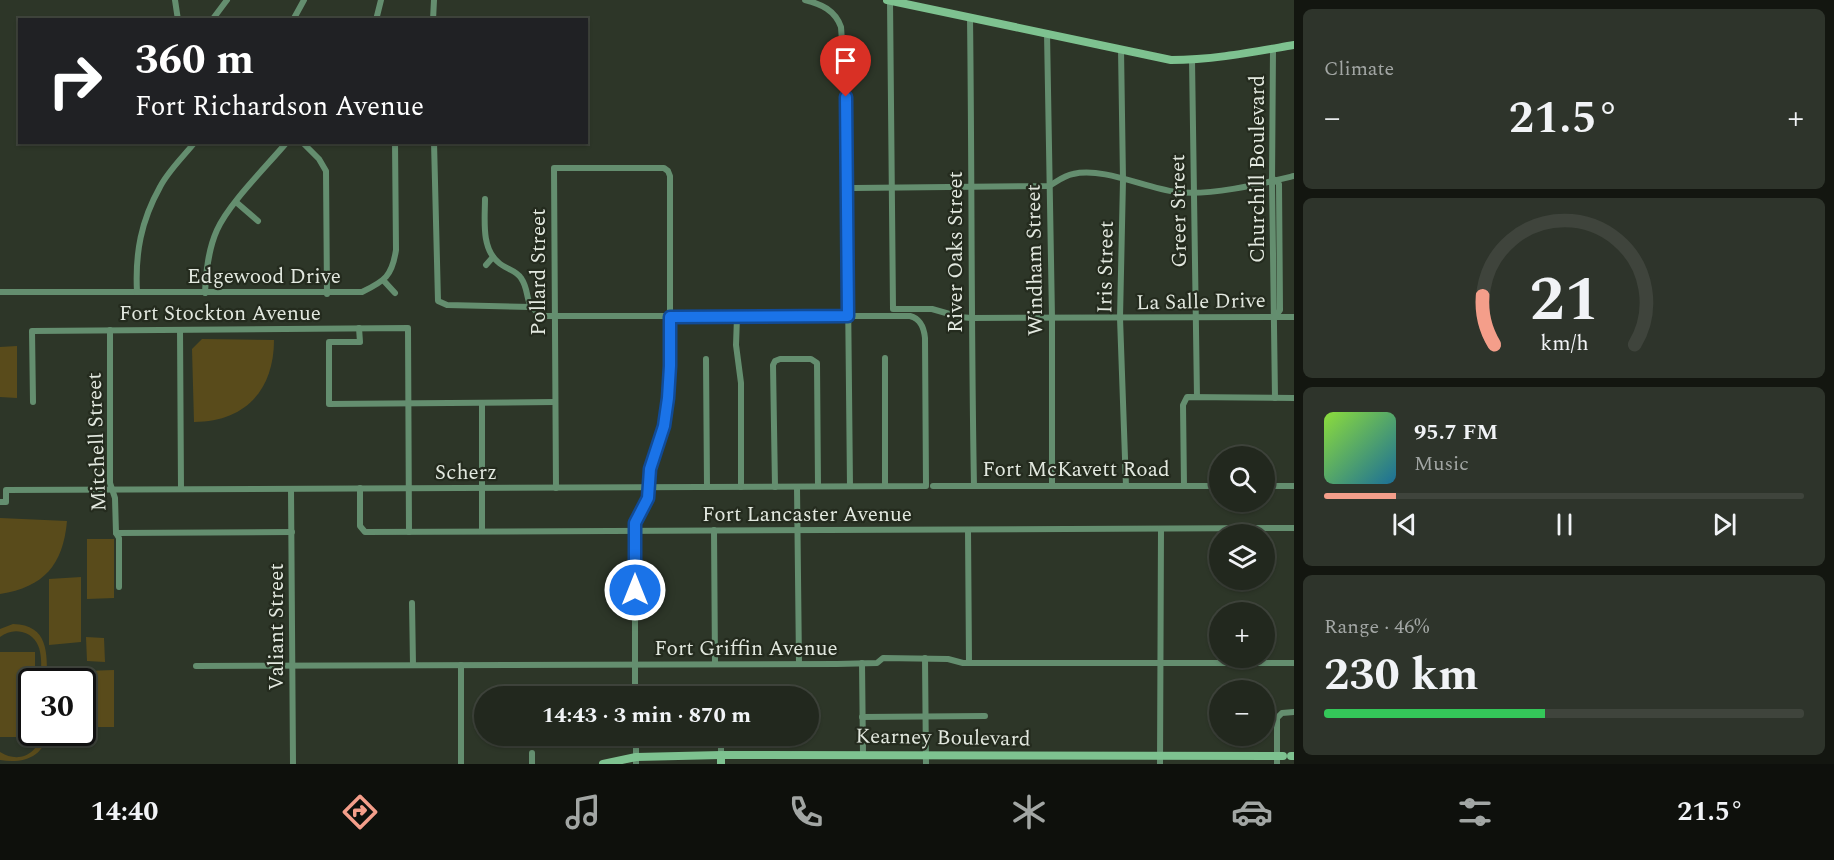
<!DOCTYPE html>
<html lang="en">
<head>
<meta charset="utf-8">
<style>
	:root { --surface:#22281e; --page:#2e342b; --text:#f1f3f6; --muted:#a2a6a4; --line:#3f443c; --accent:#f49e8a }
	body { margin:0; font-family:Spectral,serif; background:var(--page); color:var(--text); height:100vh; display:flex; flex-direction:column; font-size:22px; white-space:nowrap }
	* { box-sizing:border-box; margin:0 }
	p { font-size:20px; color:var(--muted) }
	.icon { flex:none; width:33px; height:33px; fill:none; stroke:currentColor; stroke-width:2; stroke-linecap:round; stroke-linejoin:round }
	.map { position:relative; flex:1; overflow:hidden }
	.side { display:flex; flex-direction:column; gap:9px; padding:9px; background:#131610; width:540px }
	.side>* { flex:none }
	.guide { position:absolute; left:18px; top:18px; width:570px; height:126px; border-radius:0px; box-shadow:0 2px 4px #0004,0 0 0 2px var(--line); background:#202124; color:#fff; overflow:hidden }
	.buttons { position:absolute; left:1209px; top:446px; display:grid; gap:12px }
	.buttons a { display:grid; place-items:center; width:66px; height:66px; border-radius:50%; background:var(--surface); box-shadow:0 2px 4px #0004,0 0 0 2px var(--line); font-size:30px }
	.speed { position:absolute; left:18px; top:668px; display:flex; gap:12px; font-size:30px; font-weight:700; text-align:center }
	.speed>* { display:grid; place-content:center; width:78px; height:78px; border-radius:50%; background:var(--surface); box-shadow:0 2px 4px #0004,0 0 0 2px var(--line); line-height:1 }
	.speed .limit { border:3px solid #111; border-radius:9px; background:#fff; color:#111 }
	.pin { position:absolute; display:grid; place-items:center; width:51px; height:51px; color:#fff; margin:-62px -26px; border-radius:50% 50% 50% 0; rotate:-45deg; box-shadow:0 0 6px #0007 }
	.pin .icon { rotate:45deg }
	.me { position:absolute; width:66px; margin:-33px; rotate:0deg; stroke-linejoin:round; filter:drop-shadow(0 0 4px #0008) }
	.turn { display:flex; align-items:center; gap:21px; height:126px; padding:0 18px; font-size:27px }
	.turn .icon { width:78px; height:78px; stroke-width:2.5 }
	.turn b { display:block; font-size:42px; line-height:51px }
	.big { font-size:45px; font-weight:700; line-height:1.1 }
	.side .tile { flex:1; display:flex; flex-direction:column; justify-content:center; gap:9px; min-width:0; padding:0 21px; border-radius:9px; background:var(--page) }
	.side .dial { align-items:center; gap:0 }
	.dial svg { height:156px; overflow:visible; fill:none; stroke:var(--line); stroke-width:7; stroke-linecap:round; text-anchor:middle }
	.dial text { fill:var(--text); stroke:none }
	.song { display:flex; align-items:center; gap:18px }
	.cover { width:72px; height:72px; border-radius:9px; background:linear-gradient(135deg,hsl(90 70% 55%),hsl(200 70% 35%)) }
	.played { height:6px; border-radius:3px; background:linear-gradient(90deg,var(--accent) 15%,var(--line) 15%) }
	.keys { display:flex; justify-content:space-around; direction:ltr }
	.heat { display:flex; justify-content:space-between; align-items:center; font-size:33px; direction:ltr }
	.charge { height:9px; border-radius:4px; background:linear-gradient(90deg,#34c759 46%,var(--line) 0) }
	.trip { position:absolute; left:474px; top:686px; width:345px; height:60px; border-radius:30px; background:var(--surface); box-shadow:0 2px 4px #0004,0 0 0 2px var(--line); font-weight:700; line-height:60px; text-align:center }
	.dock { display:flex; height:96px; justify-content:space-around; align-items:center; background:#0e100c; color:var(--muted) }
	.dock .icon { width:42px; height:42px }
	.dock .on { color:var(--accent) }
	.dock b { font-size:27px; color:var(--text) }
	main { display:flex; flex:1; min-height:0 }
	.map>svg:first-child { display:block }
	.green { fill:#594b1b }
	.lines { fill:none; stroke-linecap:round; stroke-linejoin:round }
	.street { stroke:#648e6f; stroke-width:6 }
	.secondary { stroke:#7ec290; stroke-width:8 }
	.route-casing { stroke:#114b97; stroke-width:15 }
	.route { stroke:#1a73e8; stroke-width:10 }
	.labels { text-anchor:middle; stroke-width:4.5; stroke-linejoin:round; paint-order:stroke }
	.street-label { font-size:21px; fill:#e2e8df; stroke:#242b1e }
</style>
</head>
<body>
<main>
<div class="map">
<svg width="1294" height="764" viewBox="0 0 1294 764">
	<rect width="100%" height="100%" fill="#2d3628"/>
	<g class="green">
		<path d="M202 339 274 340C274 390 245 422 194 422L192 349Z"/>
		<polygon points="17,346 17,398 0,397 0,347"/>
		<path d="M0 518 67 521C63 565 44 587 0 594Z"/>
		<polygon points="87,539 114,539 114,598 87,599"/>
		<polygon points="81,577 81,642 49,645 49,579"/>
		<path d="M13 624C49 625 47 653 47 681H41C41 663 45 638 22 632 14 630 7 632 0 637V629Z"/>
		<polygon points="86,637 104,638 105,662 87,661"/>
		<polygon points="0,652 35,652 35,681 32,681 32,732 35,732 35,737 0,737"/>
		<polygon points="114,670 114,727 85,727 85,671"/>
		<path d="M41 732H47C45 757 23 764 0 760V752C19 764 39 754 41 732Z"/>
	</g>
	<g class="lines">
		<g class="street">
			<polyline points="175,0 178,20"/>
			<path d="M805 0C821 4 835 10 841 27L846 97 850 486"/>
			<polyline points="890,1 893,309 932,309 960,317 971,318 1294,317"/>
			<path d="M970 18C972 174 971 330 974 486"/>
			<polyline points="212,20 227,0"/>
			<polyline points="293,20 304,0"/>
			<polyline points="376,20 381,0"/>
			<polyline points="433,20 434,0"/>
			<polyline points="1047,33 1052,317 1052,486"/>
			<polyline points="1121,49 1123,180 1120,318 1126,486"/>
			<polyline points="1273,49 1272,181 1275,398"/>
			<polyline points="1192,60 1197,397"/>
			<polyline points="302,142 319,159 326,171 327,294"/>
			<polyline points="434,142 438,301 447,305 531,307"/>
			<path d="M854 188 1049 186C1056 182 1065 175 1073 174 1104 167 1145 188 1176 192 1211 196 1260 184 1294 176"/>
			<polyline points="236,202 258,221"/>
			<polyline points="486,265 493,257"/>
			<polyline points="384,281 395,293"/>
			<path d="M0 292H362C385 281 392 276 396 250L395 142"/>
			<path d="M137 292C135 253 141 221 160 187 168 171 184 156 195 142"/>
			<path d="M205 293C206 272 208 250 217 230 229 203 267 166 287 142"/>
			<polyline points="737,317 736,345 741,383 741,487"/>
			<polyline points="1275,317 1280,310 1279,184 1275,180"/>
			<polyline points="359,328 360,342 329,342 329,404 555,402"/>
			<polyline points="110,330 110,483 115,498 116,533 119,538 119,587"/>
			<polyline points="180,330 181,489"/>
			<polyline points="885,358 885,486"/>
			<polyline points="706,359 707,487"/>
			<polyline points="33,402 32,331 408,328 409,532"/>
			<polyline points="482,403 482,531"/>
			<polyline points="933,486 1220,486"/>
			<polyline points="1184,486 1183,405 1187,397 1294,398"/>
			<polyline points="1264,486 1294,486"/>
			<polyline points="775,487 773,365 775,361 780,359 811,359 817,363 818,486"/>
			<polyline points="797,487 799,664"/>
			<polyline points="360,488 360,526 365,532 1294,528"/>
			<polyline points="556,488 554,168 664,168 668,171 670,176 670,385 664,426 649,474 648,498 635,523 635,696"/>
			<polyline points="291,489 293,764"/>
			<path d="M0 502H6V490L926 486 925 338C924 328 921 319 910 316H545C521 306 532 294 521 278 516 270 505 269 498 262 481 248 485 219 485 199"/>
			<polyline points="714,530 715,664"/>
			<polyline points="968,530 969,663"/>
			<polyline points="116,533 292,532"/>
			<polyline points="412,603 413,665"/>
			<polyline points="925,658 926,764"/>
			<polyline points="862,663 863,754"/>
			<polyline points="461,665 461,764"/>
			<polyline points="196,666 837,664 877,663 883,658 948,659 963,663 1294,663"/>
			<polyline points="862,717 985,716"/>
			<polyline points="636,735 636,764"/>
			<polyline points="721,735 721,755"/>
			<polyline points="532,753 532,764"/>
			<polyline points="1160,764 1161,529"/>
			<polyline points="1277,764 1277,718 1282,713 1294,712"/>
		</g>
		<g class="secondary">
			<path d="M887 0 1171 60C1213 60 1253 52 1294 45"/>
			<polyline points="721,755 721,764"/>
			<polyline points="1291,756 1294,756"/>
			<polyline points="603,764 636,757 721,755 1283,756"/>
		</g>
	</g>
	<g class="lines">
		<defs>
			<polyline id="route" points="635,590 635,523 648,498 650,469 664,426 668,398 670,366 670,317 848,316 846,97"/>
		</defs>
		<use href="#route" class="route-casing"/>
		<use href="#route" class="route"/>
	</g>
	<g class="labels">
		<g class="street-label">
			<text transform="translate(1257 169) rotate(-90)" y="7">Churchill Boulevard</text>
			<text transform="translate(1178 211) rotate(-91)" y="7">Greer Street</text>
			<text transform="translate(955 252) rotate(-90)" y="7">River Oaks Street</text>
			<text transform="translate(1034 260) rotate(-91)" y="7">Windham Street</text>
			<text transform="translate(1105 267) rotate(-89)" y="7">Iris Street</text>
			<text transform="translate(538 272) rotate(-90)" y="7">Pollard Street</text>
			<text x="264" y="283">Edgewood Drive</text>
			<text transform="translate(1201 301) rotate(-1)" y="7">La Salle Drive</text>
			<text x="220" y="320">Fort Stockton Avenue</text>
			<text transform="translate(96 442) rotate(-92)" y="7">Mitchell Street</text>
			<text x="1076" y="476">Fort McKavett Road</text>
			<text x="466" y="479">Scherz</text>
			<text x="807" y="521">Fort Lancaster Avenue</text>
			<text transform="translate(276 627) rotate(-90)" y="7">Valiant Street</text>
			<text x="746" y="655">Fort Griffin Avenue</text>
			<text transform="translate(943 737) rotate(1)" y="7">Kearney Boulevard</text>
		</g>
	</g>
</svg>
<div class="buttons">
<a><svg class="icon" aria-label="search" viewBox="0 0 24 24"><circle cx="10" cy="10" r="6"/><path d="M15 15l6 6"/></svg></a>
<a><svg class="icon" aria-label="layers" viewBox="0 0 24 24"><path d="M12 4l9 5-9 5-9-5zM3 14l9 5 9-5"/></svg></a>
<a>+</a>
<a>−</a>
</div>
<div class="speed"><div class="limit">30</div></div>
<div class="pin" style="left:846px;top:97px;background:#d93025"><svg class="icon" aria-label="arrive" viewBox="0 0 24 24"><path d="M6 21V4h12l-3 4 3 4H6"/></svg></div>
<svg class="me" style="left:635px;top:590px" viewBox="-20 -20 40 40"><circle r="17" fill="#1a73e8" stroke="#fff" stroke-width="3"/><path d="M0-11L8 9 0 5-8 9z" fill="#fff"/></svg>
<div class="trip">14:43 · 3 min · 870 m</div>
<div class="guide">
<div class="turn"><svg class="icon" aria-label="right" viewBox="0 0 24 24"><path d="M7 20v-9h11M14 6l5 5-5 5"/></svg><div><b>360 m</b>Fort Richardson Avenue</div></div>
</div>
</div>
<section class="side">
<div class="tile"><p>Climate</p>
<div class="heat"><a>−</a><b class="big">21.5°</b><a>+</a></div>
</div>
<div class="tile dial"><svg viewBox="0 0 100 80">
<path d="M14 69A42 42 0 1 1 86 69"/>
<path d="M14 69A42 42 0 0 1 8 44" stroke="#f49e8a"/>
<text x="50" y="56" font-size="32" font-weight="700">21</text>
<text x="50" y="72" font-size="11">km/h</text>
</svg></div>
<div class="tile">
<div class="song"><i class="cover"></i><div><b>95.7 FM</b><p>Music</p></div></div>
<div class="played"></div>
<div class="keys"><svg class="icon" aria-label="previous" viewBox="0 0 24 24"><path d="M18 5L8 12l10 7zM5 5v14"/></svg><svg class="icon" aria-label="pause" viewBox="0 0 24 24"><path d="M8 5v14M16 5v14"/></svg><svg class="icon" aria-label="next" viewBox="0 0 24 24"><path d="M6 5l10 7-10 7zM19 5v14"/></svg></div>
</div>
<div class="tile"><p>Range · 46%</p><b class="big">230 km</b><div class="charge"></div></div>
</section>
</main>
<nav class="dock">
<b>14:40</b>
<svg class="icon on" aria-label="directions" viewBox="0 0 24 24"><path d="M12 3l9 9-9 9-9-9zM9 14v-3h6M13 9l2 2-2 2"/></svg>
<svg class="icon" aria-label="music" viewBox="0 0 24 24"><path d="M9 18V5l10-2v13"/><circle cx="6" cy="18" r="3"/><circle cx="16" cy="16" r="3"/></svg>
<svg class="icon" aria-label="phone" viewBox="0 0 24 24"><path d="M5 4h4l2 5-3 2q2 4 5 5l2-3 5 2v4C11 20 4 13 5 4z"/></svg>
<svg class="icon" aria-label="climate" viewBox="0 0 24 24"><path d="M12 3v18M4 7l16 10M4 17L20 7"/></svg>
<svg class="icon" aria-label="car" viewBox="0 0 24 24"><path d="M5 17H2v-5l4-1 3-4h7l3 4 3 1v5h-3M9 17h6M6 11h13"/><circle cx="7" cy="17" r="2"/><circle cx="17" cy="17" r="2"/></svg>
<svg class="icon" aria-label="filters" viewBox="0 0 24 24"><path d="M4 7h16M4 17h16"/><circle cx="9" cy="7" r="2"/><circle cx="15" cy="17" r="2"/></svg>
<b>21.5°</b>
</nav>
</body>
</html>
